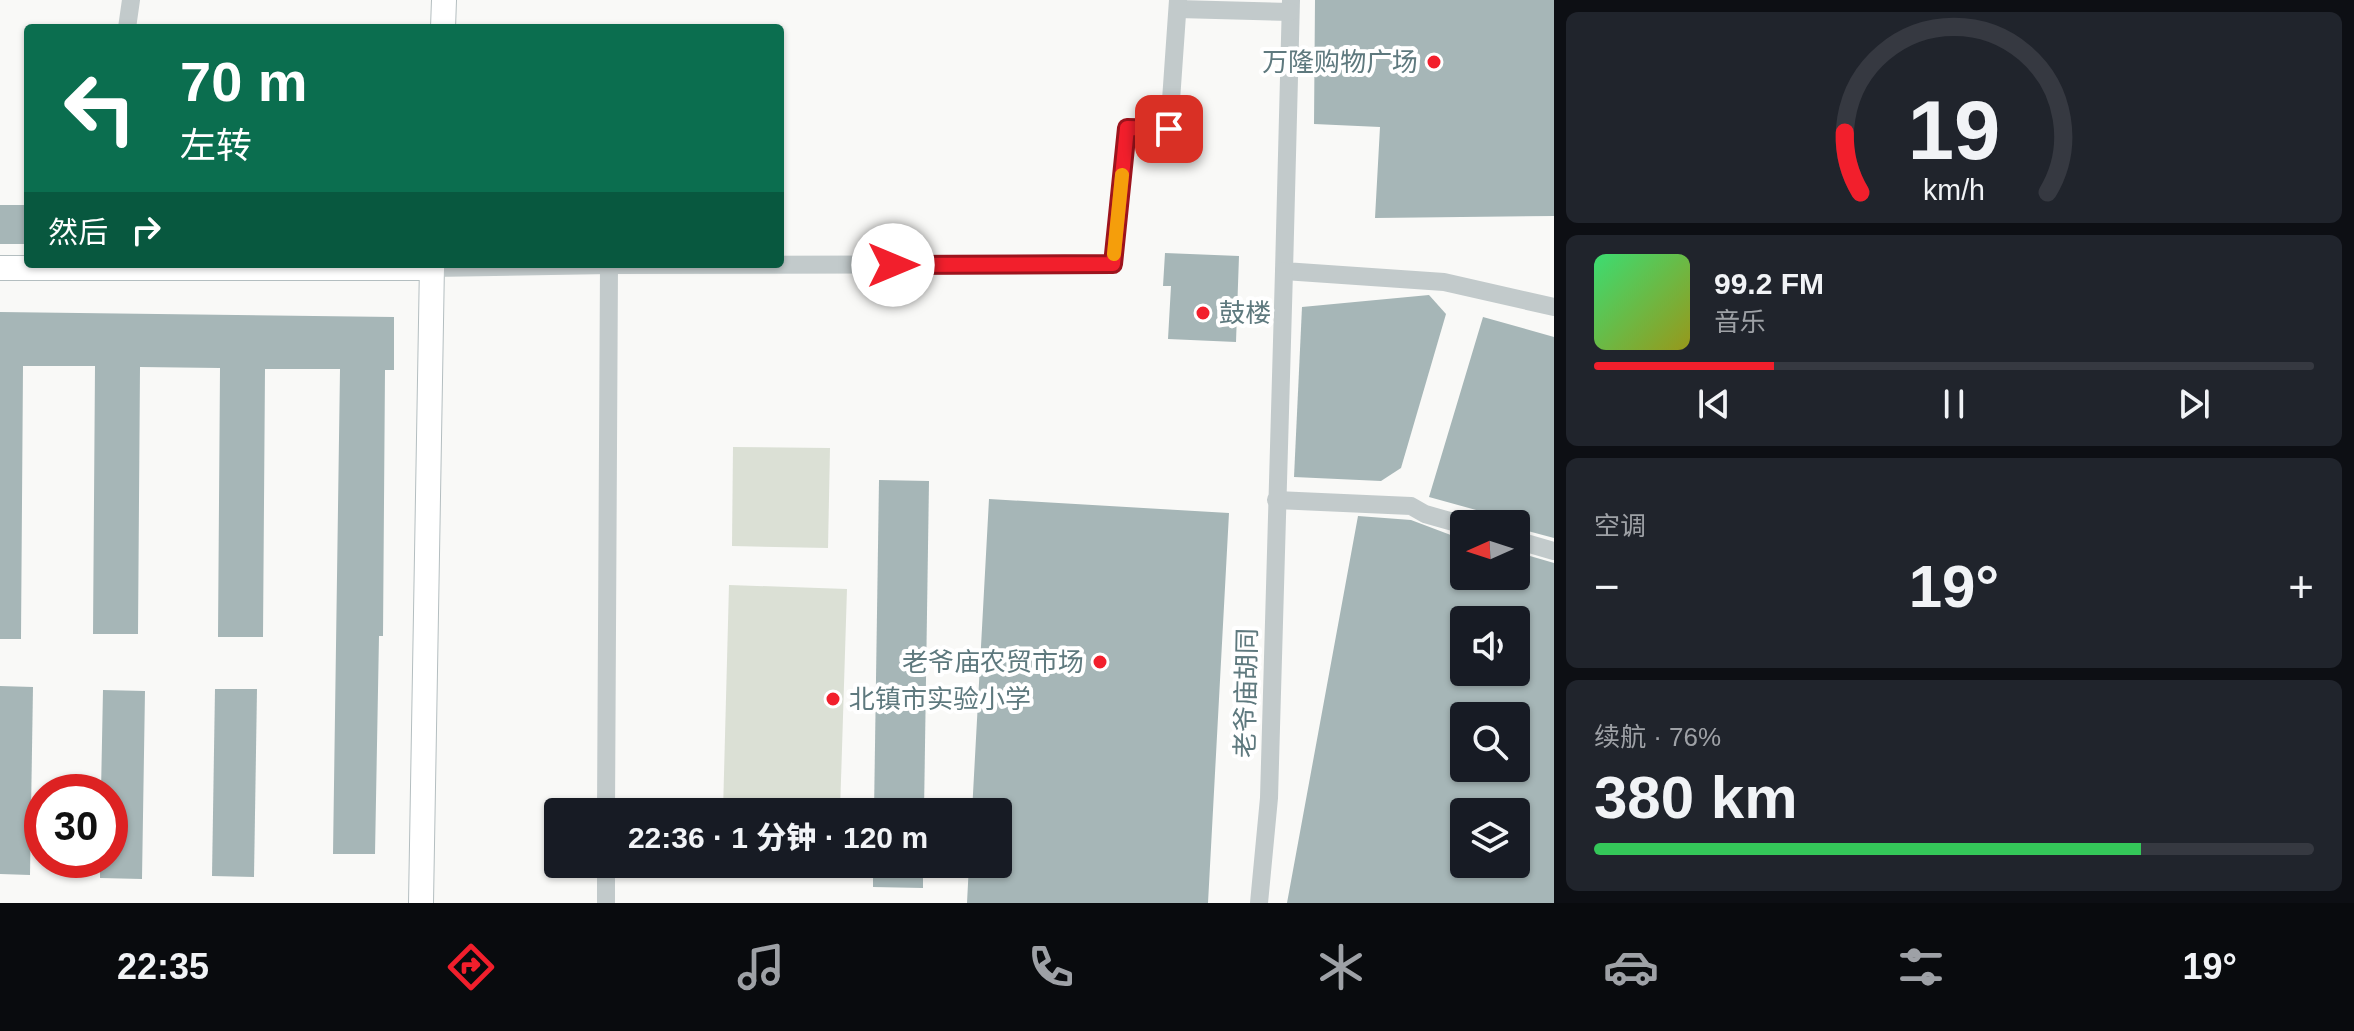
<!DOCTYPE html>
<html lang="zh">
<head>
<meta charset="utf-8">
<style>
	:root { --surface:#171b24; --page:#20242c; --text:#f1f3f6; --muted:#9ea1a6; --line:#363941; --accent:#f21f2c }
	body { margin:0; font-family:Arial,"Noto Sans SC",sans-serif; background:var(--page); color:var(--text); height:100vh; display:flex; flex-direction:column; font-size:30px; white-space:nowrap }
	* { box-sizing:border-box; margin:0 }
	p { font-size:26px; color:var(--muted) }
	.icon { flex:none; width:44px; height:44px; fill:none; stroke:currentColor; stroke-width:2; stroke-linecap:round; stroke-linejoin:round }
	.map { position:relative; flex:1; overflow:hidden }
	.drawer { display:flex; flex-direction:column; gap:12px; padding:12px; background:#0d0f14; width:800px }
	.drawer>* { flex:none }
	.hud { position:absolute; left:24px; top:24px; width:760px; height:244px; border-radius:8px; box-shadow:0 2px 6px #0004; background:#0b6e4f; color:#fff; overflow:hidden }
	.needle { width:52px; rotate:267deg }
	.buttons { position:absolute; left:1450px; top:510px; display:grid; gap:16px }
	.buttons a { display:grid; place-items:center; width:80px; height:80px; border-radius:8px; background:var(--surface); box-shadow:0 2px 6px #0004; font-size:40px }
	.speed { position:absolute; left:24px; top:774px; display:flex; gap:16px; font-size:40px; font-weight:700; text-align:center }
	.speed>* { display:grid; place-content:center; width:104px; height:104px; border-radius:50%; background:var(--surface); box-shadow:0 2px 6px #0004; line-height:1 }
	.speed .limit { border:12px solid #d22; background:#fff; color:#111 }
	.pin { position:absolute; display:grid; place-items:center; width:68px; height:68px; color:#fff; margin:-34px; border-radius:16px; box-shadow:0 4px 12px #0006 }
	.me { position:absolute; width:88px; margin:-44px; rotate:90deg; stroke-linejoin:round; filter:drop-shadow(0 0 6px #0008) }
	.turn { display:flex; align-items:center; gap:28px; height:168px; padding:0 24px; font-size:36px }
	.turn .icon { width:104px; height:104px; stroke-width:2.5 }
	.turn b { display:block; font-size:56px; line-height:68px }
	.then { display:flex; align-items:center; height:76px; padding:0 24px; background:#0003; gap:16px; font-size:30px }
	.big { font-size:60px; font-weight:800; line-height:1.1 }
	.drawer .card { flex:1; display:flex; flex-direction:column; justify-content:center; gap:12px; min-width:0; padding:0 28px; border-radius:12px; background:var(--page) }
	.drawer .dial { align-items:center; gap:0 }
	.dial svg { height:208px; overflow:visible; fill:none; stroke:var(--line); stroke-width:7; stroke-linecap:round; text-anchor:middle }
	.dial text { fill:var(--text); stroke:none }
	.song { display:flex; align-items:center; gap:24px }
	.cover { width:96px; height:96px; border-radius:12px; background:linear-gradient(135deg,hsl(140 70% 55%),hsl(60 70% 35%)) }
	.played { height:8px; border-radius:4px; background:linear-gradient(90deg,var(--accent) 25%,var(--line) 25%) }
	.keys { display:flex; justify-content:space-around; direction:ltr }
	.heat { display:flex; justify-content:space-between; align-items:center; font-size:44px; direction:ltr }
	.charge { height:12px; border-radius:6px; background:linear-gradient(90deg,#34c759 76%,var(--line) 0) }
	.trip { position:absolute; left:544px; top:798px; width:468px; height:80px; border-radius:8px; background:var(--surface); box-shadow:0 2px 6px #0004; font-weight:800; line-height:80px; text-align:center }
	.tabs { display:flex; height:128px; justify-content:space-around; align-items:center; background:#090b0e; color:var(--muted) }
	.tabs .icon { width:56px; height:56px }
	.tabs .active { color:var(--accent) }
	.tabs b { font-size:36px; color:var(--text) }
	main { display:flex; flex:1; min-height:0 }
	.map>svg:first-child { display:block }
	.green { fill:#dbe0d5 }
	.building { fill:#a6b6b7; fill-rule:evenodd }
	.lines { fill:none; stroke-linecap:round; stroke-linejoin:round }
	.secondary-casing { stroke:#b4bec0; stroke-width:26 }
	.street { stroke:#c2cacb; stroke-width:18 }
	.secondary { stroke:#fff; stroke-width:24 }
	.route-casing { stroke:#9d141d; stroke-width:20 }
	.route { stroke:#f21f2c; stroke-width:14 }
	.slow { stroke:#f59e0b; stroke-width:14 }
	.poi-dot { fill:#f21f2c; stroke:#fff; stroke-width:3 }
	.labels { text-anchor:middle; stroke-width:8; stroke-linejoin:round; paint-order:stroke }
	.poi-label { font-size:26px; fill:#5e797e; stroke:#fff; text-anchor:end }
	.street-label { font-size:26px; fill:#5e797e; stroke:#fff }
</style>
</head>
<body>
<main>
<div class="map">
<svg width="1554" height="903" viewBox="0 0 1554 903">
	<rect width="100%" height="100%" fill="#f9f9f7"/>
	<g class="green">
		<polygon points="733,447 830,448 828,548 732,546"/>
		<polygon points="729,585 847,589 840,812 723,812"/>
	</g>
	<g class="building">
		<polygon points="1315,0 1554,0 1554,216 1375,218 1380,127 1314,124"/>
		<rect x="0" y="205" width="28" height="39"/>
		<polygon points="1165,253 1239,256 1236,342 1168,339 1171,286 1163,286"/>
		<polygon points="1429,295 1446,314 1401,468 1381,481 1294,477 1302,307"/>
		<polygon points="0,312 394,317 394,370 385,370 383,636 379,636 375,854 333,854 340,369 265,369 263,637 218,637 220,368 140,367 138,634 93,634 95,366 23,366 21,639 0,639"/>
		<polygon points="1483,317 1554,337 1554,538 1516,528 1516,521 1429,497"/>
		<polygon points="879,480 929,481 924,812 874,812"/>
		<polygon points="989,499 1229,513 1208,903 967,903 969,864 998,864 998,812 972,812"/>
		<path d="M1358 516 1411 520 1464 540V576H1516V552L1554 563V903H1287ZM1464 620H1516V672H1464ZM1464 716H1516V768H1464ZM1464 812H1516V864H1464Z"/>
		<polygon points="0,686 33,687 30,875 0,874"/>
		<polygon points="215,689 257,689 254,877 212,876"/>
		<polygon points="103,690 145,691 142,879 100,878 100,860 110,860 110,792 101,792"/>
		<polygon points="873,864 923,864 923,888 873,887"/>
	</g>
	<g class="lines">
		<defs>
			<g id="secondary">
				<polyline points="443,28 444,0"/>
				<polyline points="0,268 432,268"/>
				<polyline points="421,903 432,264"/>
			</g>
		</defs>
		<use href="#secondary" class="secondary-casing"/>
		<g class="street">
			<polyline points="1291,0 1284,271 1444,282 1554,307"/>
			<polyline points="1178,9 1290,12"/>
			<polyline points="127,28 131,0"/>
			<polyline points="432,268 609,265 1113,264 1127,128 1169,129 1178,0"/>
			<polyline points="1276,500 1411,506 1425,514 1464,525"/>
			<polyline points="1516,540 1554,551"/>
			<polyline points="606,812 609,265"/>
			<polyline points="606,903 606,864"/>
			<polyline points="1259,903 1269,798 1284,271"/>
		</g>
		<use href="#secondary" class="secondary"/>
	</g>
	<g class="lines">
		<defs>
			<polyline id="route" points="893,265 1113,264 1127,128 1169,129"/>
		</defs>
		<use href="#route" class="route-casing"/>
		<use href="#route" class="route"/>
		<polyline class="slow" points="1114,254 1122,175"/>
	</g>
	<g class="poi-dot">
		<circle cx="1434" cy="62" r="8"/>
		<circle cx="1203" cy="313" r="8"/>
		<circle cx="1100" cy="662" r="8"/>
		<circle cx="833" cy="699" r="8"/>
	</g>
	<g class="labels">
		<g class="poi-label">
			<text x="1418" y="71">万隆购物广场</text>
			<text x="1219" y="322" text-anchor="start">鼓楼</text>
			<text x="1084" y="671">老爷庙农贸市场</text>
			<text x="849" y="708" text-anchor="start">北镇市实验小学</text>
		</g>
		<g class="street-label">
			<text transform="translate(1246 693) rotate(-89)" y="9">老爷庙胡同</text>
		</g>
	</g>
</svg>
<div class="buttons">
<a><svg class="needle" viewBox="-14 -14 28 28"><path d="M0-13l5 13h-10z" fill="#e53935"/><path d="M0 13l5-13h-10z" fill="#9ea1a6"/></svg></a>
<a><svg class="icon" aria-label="sound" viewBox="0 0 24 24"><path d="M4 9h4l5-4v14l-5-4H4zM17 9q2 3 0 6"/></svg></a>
<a><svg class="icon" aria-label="search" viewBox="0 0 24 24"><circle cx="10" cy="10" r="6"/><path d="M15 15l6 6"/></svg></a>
<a><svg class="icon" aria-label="layers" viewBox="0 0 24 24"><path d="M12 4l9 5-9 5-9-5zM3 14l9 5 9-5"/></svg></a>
</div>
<div class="speed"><div class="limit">30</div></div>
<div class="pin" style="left:1169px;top:129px;background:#d93025"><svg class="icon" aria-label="arrive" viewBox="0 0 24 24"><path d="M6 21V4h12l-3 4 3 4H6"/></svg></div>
<svg class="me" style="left:893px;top:265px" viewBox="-20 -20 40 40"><circle r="19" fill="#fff"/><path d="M0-13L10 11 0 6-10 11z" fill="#f21f2c"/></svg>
<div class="trip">22:36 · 1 分钟 · 120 m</div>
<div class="hud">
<div class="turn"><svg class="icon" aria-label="left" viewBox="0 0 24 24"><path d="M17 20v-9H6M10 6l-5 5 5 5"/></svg><div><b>70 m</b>左转</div></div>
<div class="then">然后<svg class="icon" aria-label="right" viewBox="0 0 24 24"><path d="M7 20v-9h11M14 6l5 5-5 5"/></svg></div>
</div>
</div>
<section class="drawer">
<div class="card dial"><svg viewBox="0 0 100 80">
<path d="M14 69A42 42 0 1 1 86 69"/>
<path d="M14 69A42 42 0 0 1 8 46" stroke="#f21f2c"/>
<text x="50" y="56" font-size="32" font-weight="700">19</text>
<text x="50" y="72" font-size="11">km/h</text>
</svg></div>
<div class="card">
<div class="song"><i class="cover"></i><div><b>99.2 FM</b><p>音乐</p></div></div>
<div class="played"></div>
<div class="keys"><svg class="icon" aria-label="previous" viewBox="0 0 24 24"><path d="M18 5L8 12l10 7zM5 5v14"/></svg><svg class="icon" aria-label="pause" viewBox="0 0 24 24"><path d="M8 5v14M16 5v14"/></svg><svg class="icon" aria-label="next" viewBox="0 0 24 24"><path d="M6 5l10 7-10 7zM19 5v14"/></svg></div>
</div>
<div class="card"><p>空调</p>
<div class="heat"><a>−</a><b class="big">19°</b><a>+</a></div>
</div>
<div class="card"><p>续航 · 76%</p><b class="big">380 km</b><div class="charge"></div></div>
</section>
</main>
<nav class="tabs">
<b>22:35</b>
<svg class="icon active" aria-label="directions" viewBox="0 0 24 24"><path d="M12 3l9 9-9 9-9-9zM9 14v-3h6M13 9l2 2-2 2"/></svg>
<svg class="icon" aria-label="music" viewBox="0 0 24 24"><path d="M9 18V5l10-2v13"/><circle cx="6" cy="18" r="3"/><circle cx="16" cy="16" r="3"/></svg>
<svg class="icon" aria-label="phone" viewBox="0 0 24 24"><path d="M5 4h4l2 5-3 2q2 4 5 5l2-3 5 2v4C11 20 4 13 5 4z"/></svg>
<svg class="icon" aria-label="climate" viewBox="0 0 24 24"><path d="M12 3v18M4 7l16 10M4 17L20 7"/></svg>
<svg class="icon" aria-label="car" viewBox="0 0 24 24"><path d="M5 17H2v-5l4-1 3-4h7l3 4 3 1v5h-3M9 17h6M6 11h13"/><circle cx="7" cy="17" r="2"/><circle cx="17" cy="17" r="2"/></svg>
<svg class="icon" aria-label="filters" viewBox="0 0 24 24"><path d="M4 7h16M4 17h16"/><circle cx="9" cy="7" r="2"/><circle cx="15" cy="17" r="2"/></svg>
<b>19°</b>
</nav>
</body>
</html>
